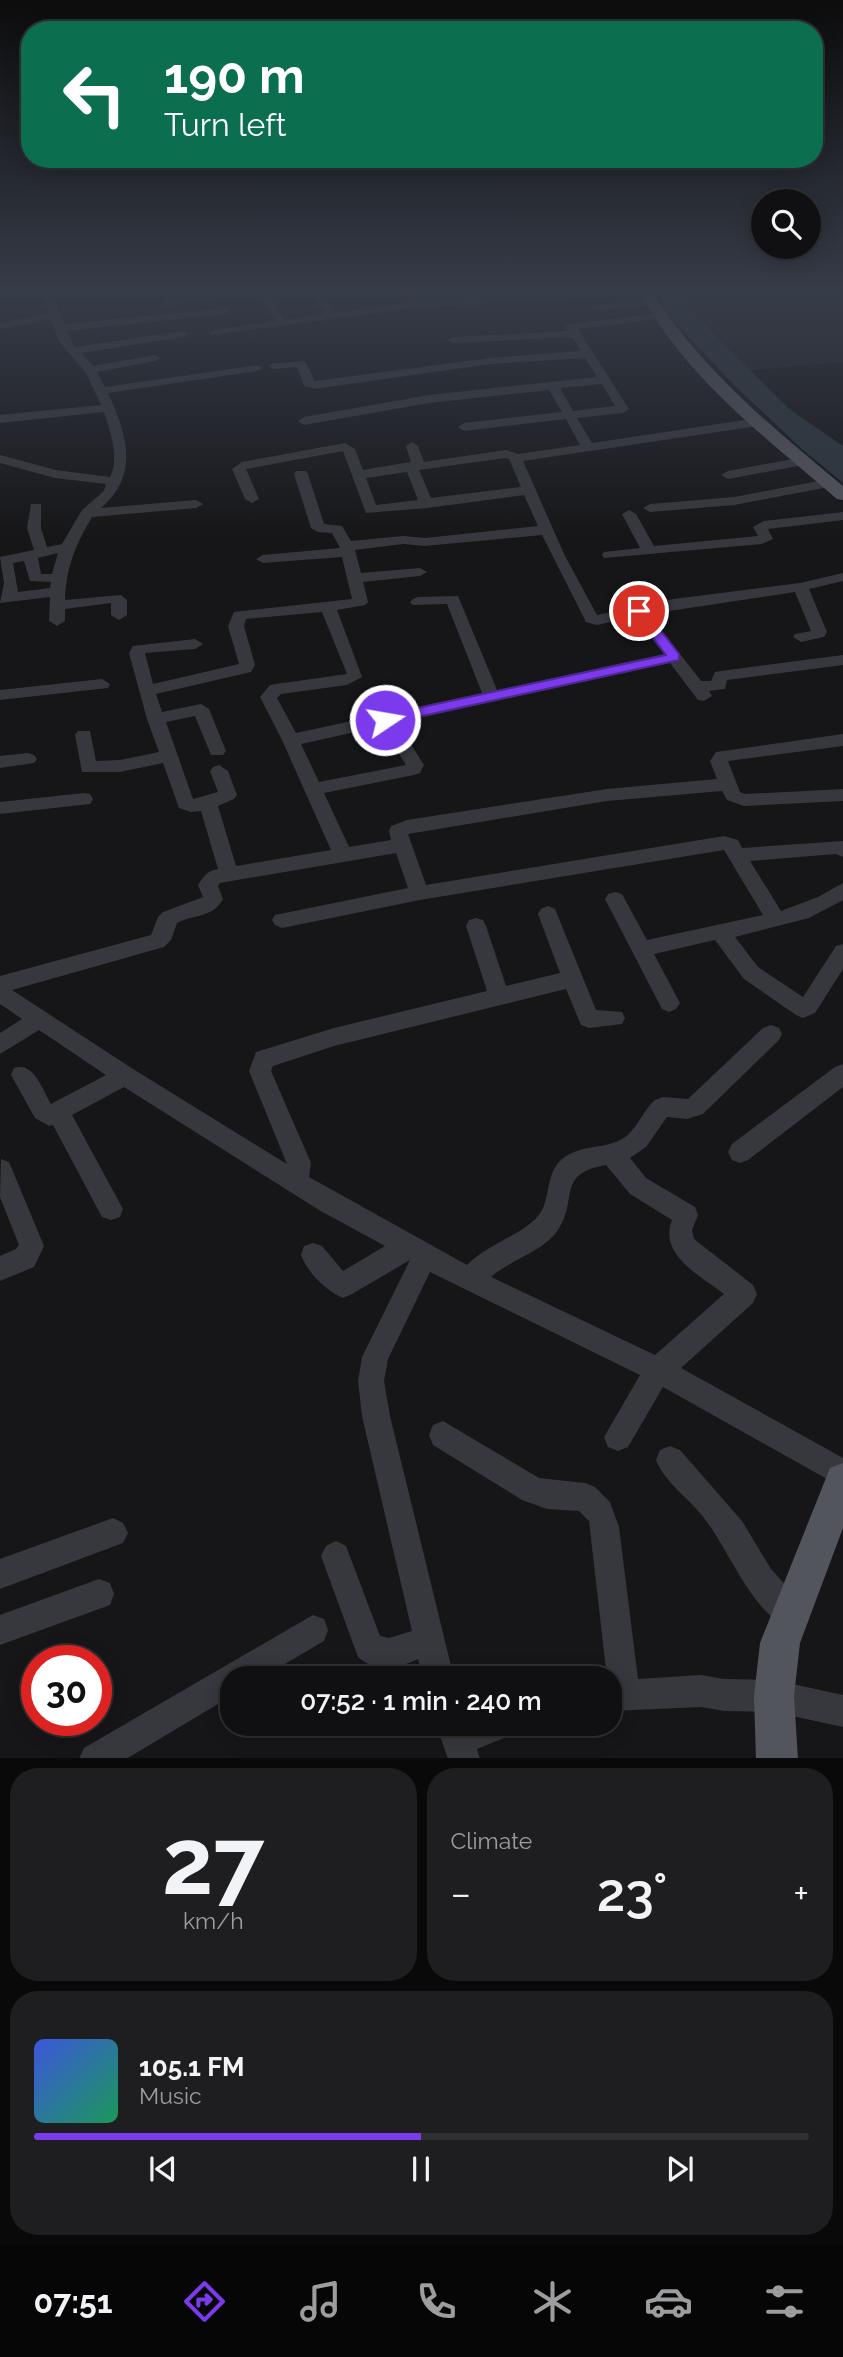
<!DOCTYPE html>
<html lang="en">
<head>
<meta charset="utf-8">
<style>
	:root { --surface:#101012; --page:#1e1e20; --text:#f1f3f6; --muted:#9c9d9f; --line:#303032; --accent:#7c3aed }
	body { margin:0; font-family:Raleway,sans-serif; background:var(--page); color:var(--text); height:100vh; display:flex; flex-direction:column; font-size:26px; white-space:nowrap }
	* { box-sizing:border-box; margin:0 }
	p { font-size:23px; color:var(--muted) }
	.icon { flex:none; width:38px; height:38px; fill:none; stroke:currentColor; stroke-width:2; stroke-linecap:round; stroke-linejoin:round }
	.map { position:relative; height:1758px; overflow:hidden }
	.drawer { display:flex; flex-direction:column; gap:10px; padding:10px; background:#09090a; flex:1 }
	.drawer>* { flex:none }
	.banner { position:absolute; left:21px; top:21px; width:802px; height:147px; border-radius:28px; box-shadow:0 4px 18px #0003,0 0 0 2px var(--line); background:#0b6e4f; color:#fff; overflow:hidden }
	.buttons { position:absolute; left:751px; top:189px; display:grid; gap:14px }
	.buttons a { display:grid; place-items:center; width:70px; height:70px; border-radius:50%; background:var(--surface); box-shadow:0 4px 18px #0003,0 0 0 2px var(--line); font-size:35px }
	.speed { position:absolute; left:21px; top:1645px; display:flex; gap:14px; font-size:35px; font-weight:700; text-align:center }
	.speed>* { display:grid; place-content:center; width:91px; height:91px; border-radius:50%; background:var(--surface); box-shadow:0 4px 18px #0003,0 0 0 2px var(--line); line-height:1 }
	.speed .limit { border:10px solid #d22; background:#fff; color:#111 }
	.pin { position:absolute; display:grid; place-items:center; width:60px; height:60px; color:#fff; margin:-30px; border:4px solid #fff; border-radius:50%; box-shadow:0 2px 7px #0007 }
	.me { position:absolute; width:77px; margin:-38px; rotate:78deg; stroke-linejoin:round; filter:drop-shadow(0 0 5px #0008) }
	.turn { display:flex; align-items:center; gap:24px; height:147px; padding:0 28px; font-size:32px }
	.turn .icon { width:91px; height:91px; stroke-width:2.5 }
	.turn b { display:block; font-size:49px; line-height:60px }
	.big { font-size:52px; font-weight:600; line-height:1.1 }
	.drawer .widget { flex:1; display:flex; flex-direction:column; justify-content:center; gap:10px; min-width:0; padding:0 24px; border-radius:28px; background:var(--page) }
	.drawer .dial { align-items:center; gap:0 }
	.dial b { font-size:91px; line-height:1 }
	.song { display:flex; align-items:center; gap:21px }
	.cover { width:84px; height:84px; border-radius:10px; background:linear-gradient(135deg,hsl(230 70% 55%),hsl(150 70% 35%)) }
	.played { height:7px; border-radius:4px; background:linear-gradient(90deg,var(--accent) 50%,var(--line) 50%) }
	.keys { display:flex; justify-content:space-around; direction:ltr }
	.heat { display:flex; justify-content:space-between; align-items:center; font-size:38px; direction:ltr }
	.drawer .tiles { flex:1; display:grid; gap:10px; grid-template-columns:1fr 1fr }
	.widget:last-child { grid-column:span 2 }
	.trip { position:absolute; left:220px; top:1666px; width:402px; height:70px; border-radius:28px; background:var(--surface); box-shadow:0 4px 18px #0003,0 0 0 2px var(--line); font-weight:600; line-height:70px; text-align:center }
	.dock { display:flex; height:112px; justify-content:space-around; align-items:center; background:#060607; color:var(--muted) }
	.dock .icon { width:49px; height:49px }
	.dock .current { color:var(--accent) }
	.dock b { font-size:32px; color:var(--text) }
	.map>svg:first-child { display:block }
	.built { fill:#222225 }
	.water { fill:#2c353c }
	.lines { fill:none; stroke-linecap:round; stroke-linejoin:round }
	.minor { fill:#37383d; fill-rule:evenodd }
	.major { fill:#53555c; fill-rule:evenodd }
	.route { fill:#7c3aed; stroke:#51269a; stroke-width:2 }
</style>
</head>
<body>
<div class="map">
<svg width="843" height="1759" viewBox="0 0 843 1759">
	<rect width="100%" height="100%" fill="#161618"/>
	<polygon class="built" points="687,294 843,294 843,362 751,370 689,307"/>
	<polygon class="water" points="658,294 687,294 689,308 788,408 843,446 843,483 802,449 732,383 665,311"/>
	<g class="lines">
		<g class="minor">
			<path d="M42 294H52L64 324 226 308 231 311 226 314 66 331 75 347 183 331 189 334 183 337 81 353 93 366 155 355 161 358 155 361 97 372 105 387 257 365 263 368 257 371 108 393C127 435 140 474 101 508L196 500 203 504 196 508 92 517C76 544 66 567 65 600L121 595 127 600V615L119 620 111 615V603L65 609V621L57 626 49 621 50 597 0 603 4 583 0 557 34 550 27 528 31 504H41V528L47 547 62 544 82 510 104 491 106 484 55 478 0 463V455L56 470 110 477C120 457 110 431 104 412L0 423V415L101 405 86 373 58 340 51 319 0 329V323L49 313ZM58 553 52 574H41L38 558ZM24 561 30 581 51 582 50 588 18 592 13 563Z"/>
			<polygon points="205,294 224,295 219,298 167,305 162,302 167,299"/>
			<path d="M259 294H269L285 320 324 314 312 294H322L334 313C412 302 503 289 581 294L576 297 406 309 211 335 209 333 215 330 275 321Z"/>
			<polygon points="652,300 656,301 656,305 595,311 590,308 595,305"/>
			<path d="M660 313 665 316 664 318 578 329 629 409 623 413 577 418 592 443 758 418 764 422 758 426 523 461 565 556 597 615 674 599 800 583 843 573V581L809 589 827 632 824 637 801 642 793 637 795 634 811 631 795 592 649 614 701 681H711L715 672 721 671 843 655V665L727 680 725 689 709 691 712 696 704 701 698 700 670 663 301 744 319 782 406 765 390 739 399 733 405 735 424 765 420 773 414 775 324 793 349 847 391 840 389 831 391 826 407 820 607 789 717 779 710 761 716 752 843 734V746L728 761 740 792 745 794 843 789V801L744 806 727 800 722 791 607 801 408 834 426 885 724 836 738 840 742 848 843 841V857L836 854 750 861 781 911 818 897 843 883V900L809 918 735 937 758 967 803 997 836 946 843 944V969L815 1013 803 1018 796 1015 744 979 715 940 654 954 680 1003 676 1009 669 1012 662 1009 605 899 608 894 615 892 622 894 647 940 763 915 724 850 420 900 282 928 275 925 272 920 275 915 408 888 396 853 220 883 218 886 223 899C213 918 194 914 177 923L171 940 164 947 12 990 133 1069 287 1164 249 1071 256 1052 334 1028 487 991 466 926 469 920 476 918 483 920 486 926 506 986 560 973 538 914 541 909 548 906 555 909 596 1010 622 1012 625 1018 622 1024 589 1028 581 1025 566 989 334 1046 273 1066 271 1071 311 1163 309 1177 467 1265C488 1244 522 1235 538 1216 551 1201 545 1177 559 1162 576 1144 601 1150 620 1140 636 1133 642 1111 655 1100L663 1097 688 1099 763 1028 771 1025 779 1028 782 1034 779 1040 703 1114 687 1119 667 1117 646 1147 630 1158 646 1178 695 1207 698 1215 692 1230 694 1239 753 1285 757 1294 753 1303 681 1368 843 1458V1488L663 1387 628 1447 618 1451 608 1447 604 1437 640 1375 430 1272 388 1359 384 1381 390 1416 454 1678H423L418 1659C396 1669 378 1674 358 1657L321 1556 326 1546 336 1541 346 1546 380 1636 389 1638 412 1631 362 1416 358 1381 362 1357 410 1260 352 1294 343 1298C325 1290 308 1273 301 1255L304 1246 313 1243 322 1246 343 1271 385 1246 319 1210 124 1087 72 1115 123 1209 120 1217 111 1220 102 1217 53 1125 49 1126 35 1118 11 1075 14 1068C34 1061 42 1089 51 1104L106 1075 39 1030 0 1054V1033L22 1019 0 1004V976L151 935 158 917 163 912 203 897 198 885C204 876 207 871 218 869L201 811 191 812 179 808 163 763 120 772H82L75 735 78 731H90L96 761 120 760 159 752 147 719 129 653 133 646 195 639 203 644 195 649 145 653 153 684 239 664 228 626 234 612 352 599 342 557 263 563 256 559 263 555 340 548 332 533 318 532 311 528 294 474 296 471H306L308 474 324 524 342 526 351 541 403 536 425 538 538 526 524 495 427 508 366 513 343 451 246 469 259 499 252 503 245 499 232 469 242 462 345 443 355 449 363 470 411 462 406 446 412 442 418 446 424 462 506 450 518 454 580 445 566 419 464 431 458 427 464 423 562 412 549 390 429 403 304 425 298 421 304 417 429 395 597 377 585 358 490 364 314 389 304 386 297 367 274 369 268 366 270 364 305 361 315 381 490 358 581 351 572 337 453 343 447 340 453 337 568 331 565 327 571 324ZM602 384 615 406 573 411 560 388ZM505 458 509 459 521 487 431 498 419 470ZM407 472 418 500 376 505 366 478ZM542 535 586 622 597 625 635 617 664 654 497 690 458 596 418 597 413 599 410 602 413 605 447 604 482 693 296 733 277 698 281 694 347 685 362 677 337 610 365 605 368 602 363 582 420 576 427 572 420 568 361 573 355 550 403 544 425 546ZM322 612 347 674 276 684 270 685 260 697 282 740 331 850 236 866 218 806 234 799 237 795 228 771 219 765 213 767 210 771 218 792 193 799 166 722 195 716 211 755H223L226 751 209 709 201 704 162 712 156 694 251 672 255 665 244 626 246 619ZM606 1165 630 1194 672 1220C658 1255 701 1276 724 1294L655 1355 491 1277C510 1260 539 1253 555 1234 581 1202 553 1174 606 1165Z"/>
			<polygon points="803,457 810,461 808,464 728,479 721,475 728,471"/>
			<polygon points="829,479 836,483 834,486 734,505 650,512 643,508 650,504 734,497"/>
			<polygon points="629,510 636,514 654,546 758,536 753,527 764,521 843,512 843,520 768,529 773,539 762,544 604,558 602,555 604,552 640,548 622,514"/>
			<polygon points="102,679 110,684 108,688 0,700 0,690"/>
			<polygon points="28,753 34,755 37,759 34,763 0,768 0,756"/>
			<polygon points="84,793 90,794 93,799 90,804 0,814 0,802"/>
			<polygon points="843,1064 843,1087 748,1160 740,1163 732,1160 728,1152 732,1144 835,1067"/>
			<polygon points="1,1159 9,1162 44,1246 34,1267 0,1281 0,1256 16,1249 19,1245 0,1197"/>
			<polygon points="443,1421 539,1478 585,1483 595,1487 610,1502 619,1527 638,1679 701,1675 724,1679 774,1680 843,1695 843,1727 774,1712 724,1711 701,1707 611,1711 611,1678 607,1678 589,1521 579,1511 547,1509 522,1500 433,1445 429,1435 433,1425"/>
			<path d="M670 1446 680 1450 742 1521 771 1569 803 1604 807 1615 803 1626 792 1630C752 1614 730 1551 704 1518 689 1498 665 1483 656 1460L660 1450Z"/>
			<polygon points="113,1518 123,1523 128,1533 123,1543 0,1589 0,1559"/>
			<polygon points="99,1579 110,1583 114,1594 110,1605 0,1645 0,1615"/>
			<polygon points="313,1615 324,1619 328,1630 324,1641 261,1678 233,1678 233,1695 126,1759 79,1759 84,1748"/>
			<polygon points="436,1724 516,1724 511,1735 477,1749 480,1759 448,1759"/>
		</g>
		<g class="major">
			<path d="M641 294H653C703 371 773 428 843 486V500L837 499C766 438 685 377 641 294Z"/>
			<polygon points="843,1463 843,1528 800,1643 794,1696 798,1759 756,1759 754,1696 760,1643 830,1468"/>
		</g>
	</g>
	<linearGradient id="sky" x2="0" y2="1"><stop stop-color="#0c0c0d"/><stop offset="0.54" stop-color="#363c48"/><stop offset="1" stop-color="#363c48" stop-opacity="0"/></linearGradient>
	<rect width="843" height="540" fill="url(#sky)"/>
	<polygon class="route" points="639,607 643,608 679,654 679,660 385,724 378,720 385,715 666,655 633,611"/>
</svg>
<div class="buttons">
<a><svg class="icon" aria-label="search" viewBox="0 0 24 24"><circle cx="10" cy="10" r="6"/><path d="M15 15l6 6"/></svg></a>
</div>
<div class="speed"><div class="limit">30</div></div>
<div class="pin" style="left:639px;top:611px;background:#d93025"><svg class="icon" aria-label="arrive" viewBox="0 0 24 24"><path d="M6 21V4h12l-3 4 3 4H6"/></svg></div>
<svg class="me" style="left:385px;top:720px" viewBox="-20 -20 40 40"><circle r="17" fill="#7c3aed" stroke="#fff" stroke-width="3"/><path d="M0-11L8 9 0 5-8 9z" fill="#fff"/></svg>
<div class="trip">07:52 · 1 min · 240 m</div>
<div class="banner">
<div class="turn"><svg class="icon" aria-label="left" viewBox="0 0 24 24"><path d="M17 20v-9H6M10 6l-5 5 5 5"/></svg><div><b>190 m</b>Turn left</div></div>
</div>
</div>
<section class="drawer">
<div class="tiles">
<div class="widget dial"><b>27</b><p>km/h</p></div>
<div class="widget"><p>Climate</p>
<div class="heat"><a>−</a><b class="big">23°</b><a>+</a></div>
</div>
<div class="widget">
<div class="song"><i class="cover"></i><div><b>105.1 FM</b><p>Music</p></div></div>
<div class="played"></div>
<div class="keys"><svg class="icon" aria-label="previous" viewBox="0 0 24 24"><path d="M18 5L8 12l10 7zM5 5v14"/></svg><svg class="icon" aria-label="pause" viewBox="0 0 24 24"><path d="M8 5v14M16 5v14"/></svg><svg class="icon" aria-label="next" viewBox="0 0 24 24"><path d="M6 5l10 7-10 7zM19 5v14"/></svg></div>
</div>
</div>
</section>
<nav class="dock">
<b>07:51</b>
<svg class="icon current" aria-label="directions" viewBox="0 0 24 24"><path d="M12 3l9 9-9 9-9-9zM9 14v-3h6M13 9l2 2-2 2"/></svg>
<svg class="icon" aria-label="music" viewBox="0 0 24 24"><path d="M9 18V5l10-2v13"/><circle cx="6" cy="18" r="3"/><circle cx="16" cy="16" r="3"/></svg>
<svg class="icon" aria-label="phone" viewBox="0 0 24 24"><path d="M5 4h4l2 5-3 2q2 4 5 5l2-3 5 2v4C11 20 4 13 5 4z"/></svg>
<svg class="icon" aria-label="climate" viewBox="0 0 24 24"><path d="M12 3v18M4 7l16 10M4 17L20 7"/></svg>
<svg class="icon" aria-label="car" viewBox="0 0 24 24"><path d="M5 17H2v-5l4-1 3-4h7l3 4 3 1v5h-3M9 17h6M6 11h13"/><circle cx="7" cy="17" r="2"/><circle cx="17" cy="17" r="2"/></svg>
<svg class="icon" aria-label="filters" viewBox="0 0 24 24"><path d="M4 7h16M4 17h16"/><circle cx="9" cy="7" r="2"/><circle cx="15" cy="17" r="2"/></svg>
</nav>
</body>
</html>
